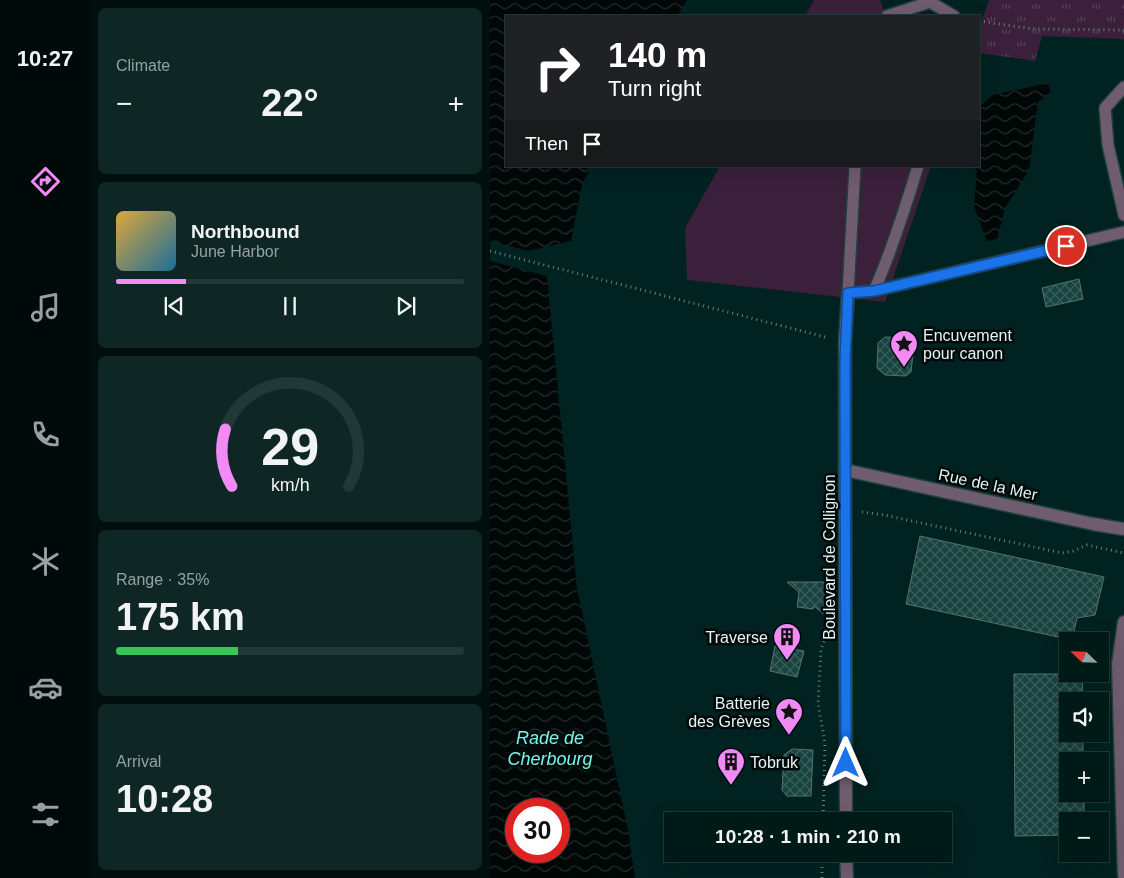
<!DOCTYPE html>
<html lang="en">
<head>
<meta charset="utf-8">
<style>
	:root { --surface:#001a18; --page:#0e2725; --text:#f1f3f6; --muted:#95a1a2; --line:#223837; --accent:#f18af4 }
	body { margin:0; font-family:Arial,sans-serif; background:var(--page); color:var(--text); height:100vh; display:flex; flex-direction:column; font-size:19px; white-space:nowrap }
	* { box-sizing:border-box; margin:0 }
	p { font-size:16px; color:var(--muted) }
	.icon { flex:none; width:28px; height:28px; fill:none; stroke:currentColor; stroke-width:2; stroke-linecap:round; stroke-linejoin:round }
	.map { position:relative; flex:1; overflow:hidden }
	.details { display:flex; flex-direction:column; gap:8px; padding:8px; background:#000e0d; width:400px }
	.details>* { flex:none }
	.hud { position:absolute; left:15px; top:15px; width:475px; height:152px; border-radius:0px; box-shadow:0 5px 20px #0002,0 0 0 1px var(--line); background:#202124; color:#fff; overflow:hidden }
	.needle { width:32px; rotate:293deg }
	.controls { position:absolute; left:569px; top:632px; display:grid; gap:10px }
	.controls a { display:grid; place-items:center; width:50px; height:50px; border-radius:0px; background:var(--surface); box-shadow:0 5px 20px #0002,0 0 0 1px var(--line); font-size:25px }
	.speed { position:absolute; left:15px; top:798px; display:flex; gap:10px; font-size:25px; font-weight:700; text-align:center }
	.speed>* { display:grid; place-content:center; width:65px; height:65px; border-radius:50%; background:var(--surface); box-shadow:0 5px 20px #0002,0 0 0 1px var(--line); line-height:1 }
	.speed .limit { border:8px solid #d22; background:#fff; color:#111 }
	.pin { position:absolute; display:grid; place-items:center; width:42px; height:42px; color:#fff; margin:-21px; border:2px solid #fff; border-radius:50%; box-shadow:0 1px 5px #0007 }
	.me { position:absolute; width:55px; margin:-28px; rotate:0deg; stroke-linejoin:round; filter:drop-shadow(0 0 4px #0008) }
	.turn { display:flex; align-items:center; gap:18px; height:105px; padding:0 20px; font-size:22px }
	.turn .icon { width:65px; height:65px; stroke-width:2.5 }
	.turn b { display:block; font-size:35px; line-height:42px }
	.then { display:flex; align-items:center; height:48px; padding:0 20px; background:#0003; gap:10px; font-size:19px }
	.big { font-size:38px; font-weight:700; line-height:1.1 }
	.details .widget { flex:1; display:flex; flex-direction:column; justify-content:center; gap:8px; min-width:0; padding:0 18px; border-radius:8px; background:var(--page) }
	.details .dial { align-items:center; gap:0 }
	.dial svg { height:130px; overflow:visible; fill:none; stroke:var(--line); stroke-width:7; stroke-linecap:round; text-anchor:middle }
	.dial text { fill:var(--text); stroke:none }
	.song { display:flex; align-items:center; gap:15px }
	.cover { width:60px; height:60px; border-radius:8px; background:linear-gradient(135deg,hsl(40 70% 55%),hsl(200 70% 35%)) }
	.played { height:5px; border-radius:2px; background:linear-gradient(90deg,var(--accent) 20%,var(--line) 20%) }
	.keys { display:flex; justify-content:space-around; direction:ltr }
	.heat { display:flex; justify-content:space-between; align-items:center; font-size:28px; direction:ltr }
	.charge { height:8px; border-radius:4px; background:linear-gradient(90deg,#34c759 35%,var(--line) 0) }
	.trip { position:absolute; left:174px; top:812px; width:288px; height:50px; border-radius:0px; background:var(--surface); box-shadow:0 5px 20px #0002,0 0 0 1px var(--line); font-weight:700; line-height:50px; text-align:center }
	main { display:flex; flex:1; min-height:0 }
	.tabs { display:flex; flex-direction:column; width:90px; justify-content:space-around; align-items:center; background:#000a0a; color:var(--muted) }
	.tabs .icon { width:35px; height:35px }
	.tabs .active { color:var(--accent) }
	.tabs b { font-size:22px; color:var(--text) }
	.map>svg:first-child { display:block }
	.grass { fill:#3b203b }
	.park { fill:url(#park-tufts) }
	.water { fill:url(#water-waves); fill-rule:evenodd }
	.building { fill:url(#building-cross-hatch); stroke:#507470 }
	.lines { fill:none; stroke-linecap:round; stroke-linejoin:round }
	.lane-casing { stroke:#20403e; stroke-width:14 }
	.street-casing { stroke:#20403e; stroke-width:15 }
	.path { stroke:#65817e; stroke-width:3; stroke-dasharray:1 4; stroke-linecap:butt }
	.lane { stroke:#6f5d6f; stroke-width:11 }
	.street { stroke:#6f5d6f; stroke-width:12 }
	.route-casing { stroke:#114b97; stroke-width:12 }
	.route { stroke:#1a73e8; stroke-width:9 }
	.labels { text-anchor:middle; stroke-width:5; stroke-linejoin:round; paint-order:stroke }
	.poi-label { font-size:16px; fill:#e3f6f3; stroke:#010908; text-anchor:start }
	.street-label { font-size:16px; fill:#e3f6f3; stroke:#010908 }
	.water-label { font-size:18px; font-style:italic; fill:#7af3e9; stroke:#010908 }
</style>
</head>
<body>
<main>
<nav class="tabs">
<b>10:27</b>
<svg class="icon active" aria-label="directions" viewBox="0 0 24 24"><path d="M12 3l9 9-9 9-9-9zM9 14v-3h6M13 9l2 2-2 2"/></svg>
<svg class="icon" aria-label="music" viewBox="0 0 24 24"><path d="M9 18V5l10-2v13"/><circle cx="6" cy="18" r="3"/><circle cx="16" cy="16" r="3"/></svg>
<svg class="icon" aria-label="phone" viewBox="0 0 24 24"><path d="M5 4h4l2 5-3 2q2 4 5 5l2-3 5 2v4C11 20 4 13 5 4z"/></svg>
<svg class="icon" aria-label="climate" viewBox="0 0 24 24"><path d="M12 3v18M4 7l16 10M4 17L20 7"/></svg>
<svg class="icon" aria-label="car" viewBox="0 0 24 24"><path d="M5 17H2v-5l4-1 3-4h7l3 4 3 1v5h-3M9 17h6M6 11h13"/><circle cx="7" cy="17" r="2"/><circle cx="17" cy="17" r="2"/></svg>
<svg class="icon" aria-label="filters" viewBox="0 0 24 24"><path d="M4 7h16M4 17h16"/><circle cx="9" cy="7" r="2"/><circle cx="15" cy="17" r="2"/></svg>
</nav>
<section class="details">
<div class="widget"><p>Climate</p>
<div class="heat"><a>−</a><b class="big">22°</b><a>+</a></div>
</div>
<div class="widget">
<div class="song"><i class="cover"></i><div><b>Northbound</b><p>June Harbor</p></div></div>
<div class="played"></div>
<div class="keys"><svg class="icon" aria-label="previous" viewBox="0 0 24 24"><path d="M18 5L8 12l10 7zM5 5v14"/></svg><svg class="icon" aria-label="pause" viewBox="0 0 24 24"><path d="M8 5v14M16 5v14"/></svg><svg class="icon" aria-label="next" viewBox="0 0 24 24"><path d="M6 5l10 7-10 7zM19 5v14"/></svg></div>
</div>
<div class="widget dial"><svg viewBox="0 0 100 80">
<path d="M14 69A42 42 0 1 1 86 69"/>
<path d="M14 69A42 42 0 0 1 10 34" stroke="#f18af4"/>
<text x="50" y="56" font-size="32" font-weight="700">29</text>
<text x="50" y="72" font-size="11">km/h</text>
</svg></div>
<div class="widget"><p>Range · 35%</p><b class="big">175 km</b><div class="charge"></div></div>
<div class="widget"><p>Arrival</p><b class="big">10:28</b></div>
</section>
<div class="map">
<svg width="634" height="878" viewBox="0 0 634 878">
	<defs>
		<pattern id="park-tufts" width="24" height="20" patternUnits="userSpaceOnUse" patternTransform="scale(1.25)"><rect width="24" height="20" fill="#3b203b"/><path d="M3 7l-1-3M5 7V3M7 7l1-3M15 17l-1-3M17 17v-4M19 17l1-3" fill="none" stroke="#574158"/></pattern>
		<pattern id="water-waves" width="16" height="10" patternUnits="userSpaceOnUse" patternTransform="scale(1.25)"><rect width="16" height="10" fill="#000807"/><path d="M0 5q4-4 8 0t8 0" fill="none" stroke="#252d2c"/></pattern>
		<pattern id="building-cross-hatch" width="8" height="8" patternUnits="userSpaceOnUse" patternTransform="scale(1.25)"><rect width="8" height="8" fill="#184340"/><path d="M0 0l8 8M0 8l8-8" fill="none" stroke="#395f5c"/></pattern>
	</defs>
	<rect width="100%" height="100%" fill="#002220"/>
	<g class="grass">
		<polygon points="324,0 390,0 396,16 315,16"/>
		<polygon points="230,166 441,166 395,302 197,280 195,228"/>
	</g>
	<polygon class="park" points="499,0 634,0 634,39 552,36 545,61 489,53 489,28"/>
	<g class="water">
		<polygon points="0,0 197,0 187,16 16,16 16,166 102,166 92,184 81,241 38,251 0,241"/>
		<polygon points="558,83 561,93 548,102 539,170 515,208 507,239 497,241 484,207 487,166 489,166 489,136 491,105 503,95"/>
		<path d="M0 261 57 276 87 588 138 830 145 878H0ZM26 809H69V851H26Z"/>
	</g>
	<g class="building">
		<polygon points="589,279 593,299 556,307 552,288"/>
		<polygon points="395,337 417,338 424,345 421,372 416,376 395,375 387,368 388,343"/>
		<polygon points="430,536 614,577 605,615 587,618 582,640 416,604"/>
		<polygon points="297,582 339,582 337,617 324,606 323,609 307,607 309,592"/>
		<polygon points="285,646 314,651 307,677 280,671"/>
		<polygon points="524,674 592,674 593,701 578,701 578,734 593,734 593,761 578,761 578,794 594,794 594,821 578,821 578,835 525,836"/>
		<polygon points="302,749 323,750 321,796 297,796 292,790 294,755"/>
	</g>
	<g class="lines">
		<defs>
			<g id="lane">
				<polyline points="397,16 440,2 464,16"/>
				<polyline points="634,87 615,108 618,145 634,215"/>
				<polyline points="365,166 358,293 384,291 634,232"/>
				<path d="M384 291C402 250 415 209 428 166"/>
			</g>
			<g id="street">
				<polyline points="355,470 603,524 634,529"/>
				<polyline points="634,622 628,664 634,875"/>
				<polyline points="356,821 355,470 355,342 358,293"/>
				<polyline points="356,854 357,878"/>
			</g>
		</defs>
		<use href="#lane" class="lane-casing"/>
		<use href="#street" class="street-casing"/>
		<g class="path">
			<polyline points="489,21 543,29 634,30"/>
			<polyline points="0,251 339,338"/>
			<polyline points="372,512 394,515 572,553 583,551 597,545 634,553"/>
			<polyline points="333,821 335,743 328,704 331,649 337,634"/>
			<polyline points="332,878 332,854"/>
		</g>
		<use href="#lane" class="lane"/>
		<use href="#street" class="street"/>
	</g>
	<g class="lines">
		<defs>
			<polyline id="route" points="356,763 355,360 358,293 384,291 576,246"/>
		</defs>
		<use href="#route" class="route-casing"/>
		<use href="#route" class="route"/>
	</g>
	<defs>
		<symbol id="sight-pin" viewBox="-11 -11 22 30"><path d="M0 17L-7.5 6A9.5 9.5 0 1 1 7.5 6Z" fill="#f18af4" stroke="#010908"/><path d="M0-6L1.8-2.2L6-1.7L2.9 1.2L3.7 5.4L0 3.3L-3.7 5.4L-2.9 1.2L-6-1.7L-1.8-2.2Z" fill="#111"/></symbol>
		<symbol id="building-pin" viewBox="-11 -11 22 30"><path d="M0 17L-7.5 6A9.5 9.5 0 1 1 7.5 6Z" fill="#f18af4" stroke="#010908"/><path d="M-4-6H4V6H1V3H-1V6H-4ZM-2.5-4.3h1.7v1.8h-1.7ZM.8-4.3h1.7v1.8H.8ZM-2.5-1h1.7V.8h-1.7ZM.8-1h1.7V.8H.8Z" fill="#111"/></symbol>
	</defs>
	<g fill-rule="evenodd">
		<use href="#sight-pin" x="398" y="328" width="32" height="43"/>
		<use href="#building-pin" x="281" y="621" width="32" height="43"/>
		<use href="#sight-pin" x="283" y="696" width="32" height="43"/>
		<use href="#building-pin" x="225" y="746" width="32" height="43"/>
	</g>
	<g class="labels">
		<g class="poi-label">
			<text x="433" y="341">Encuvement<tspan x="433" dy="18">pour canon</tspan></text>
			<text x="278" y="643" text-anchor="end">Traverse</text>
			<text x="280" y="709" text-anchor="end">Batterie<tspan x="280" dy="18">des Grèves</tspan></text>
			<text x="260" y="768">Tobruk</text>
		</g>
		<g class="street-label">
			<text transform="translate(498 484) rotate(12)" y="6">Rue de la Mer</text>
			<text transform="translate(339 557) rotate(-90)" y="6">Boulevard de Collignon</text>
		</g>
		<g class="water-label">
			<text x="60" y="744">Rade de<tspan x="60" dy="21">Cherbourg</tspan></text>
		</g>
	</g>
</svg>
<div class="controls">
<a><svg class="needle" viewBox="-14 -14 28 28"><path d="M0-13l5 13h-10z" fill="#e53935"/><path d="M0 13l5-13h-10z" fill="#95a1a2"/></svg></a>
<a><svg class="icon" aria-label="sound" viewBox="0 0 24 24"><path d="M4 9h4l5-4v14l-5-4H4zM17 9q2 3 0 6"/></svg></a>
<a>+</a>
<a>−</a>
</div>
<div class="speed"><div class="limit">30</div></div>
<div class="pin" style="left:576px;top:246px;background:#d93025"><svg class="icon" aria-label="arrive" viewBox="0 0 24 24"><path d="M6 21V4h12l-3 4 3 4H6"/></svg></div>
<svg class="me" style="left:356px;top:763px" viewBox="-20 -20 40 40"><path d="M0-17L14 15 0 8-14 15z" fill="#1a73e8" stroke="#fff" stroke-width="4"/></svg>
<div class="trip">10:28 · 1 min · 210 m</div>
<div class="hud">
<div class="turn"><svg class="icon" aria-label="right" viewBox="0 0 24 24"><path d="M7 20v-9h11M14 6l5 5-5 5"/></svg><div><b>140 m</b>Turn right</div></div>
<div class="then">Then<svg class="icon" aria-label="arrive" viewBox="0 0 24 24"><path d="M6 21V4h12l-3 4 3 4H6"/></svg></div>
</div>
</div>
</main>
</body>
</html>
